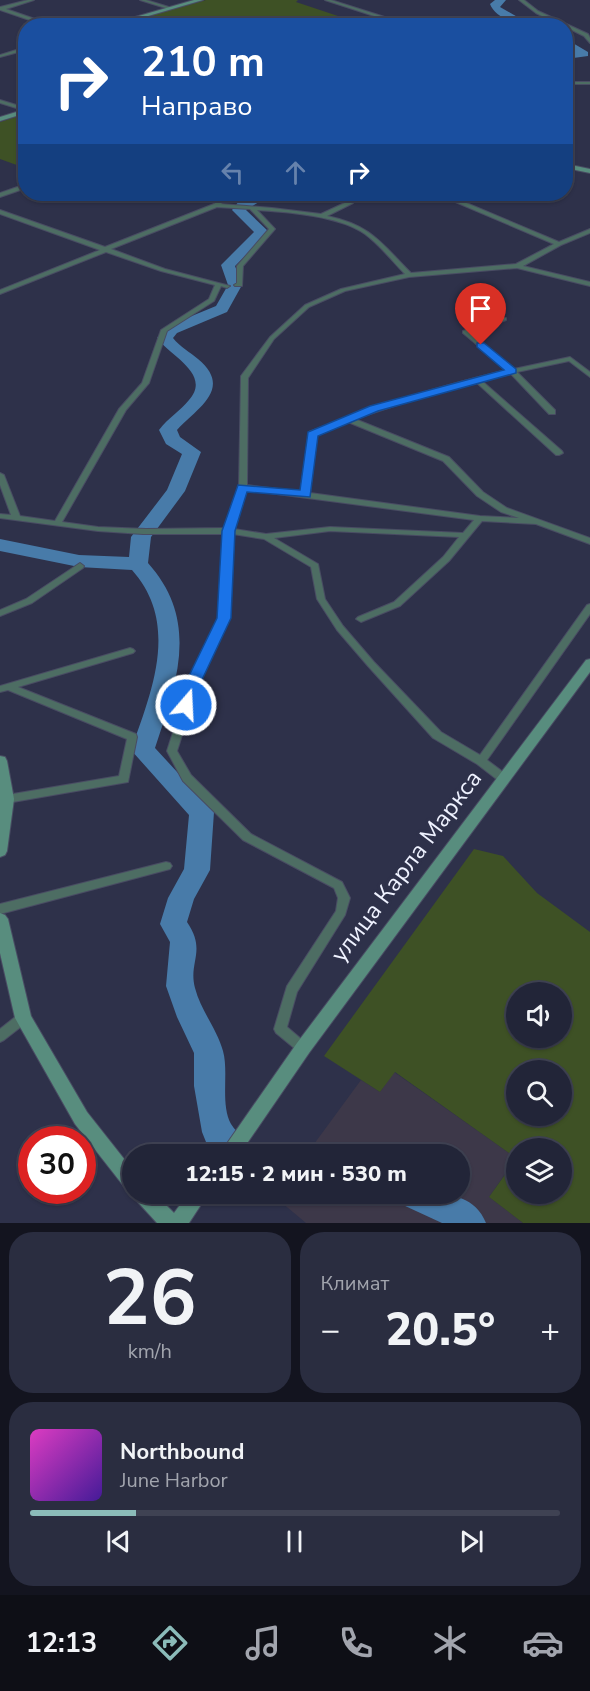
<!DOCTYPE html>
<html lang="ru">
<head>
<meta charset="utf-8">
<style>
	:root { --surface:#222538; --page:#2a2d40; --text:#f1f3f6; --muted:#a2a5ae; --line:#3f4253; --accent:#8bbbb9 }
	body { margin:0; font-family:"Nunito Sans",sans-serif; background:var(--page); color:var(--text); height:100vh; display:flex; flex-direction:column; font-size:22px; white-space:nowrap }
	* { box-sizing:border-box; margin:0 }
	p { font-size:20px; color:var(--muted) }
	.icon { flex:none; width:33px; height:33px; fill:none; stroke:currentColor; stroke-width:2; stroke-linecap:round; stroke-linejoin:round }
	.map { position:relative; height:1223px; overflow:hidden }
	.sheet { display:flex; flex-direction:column; gap:9px; padding:9px; background:#13141f; flex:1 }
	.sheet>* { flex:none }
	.banner { position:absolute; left:18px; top:18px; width:555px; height:183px; border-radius:24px; box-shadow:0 2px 4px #0004,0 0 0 2px var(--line); background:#1a4fa0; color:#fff; overflow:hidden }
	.fabs { position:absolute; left:506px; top:982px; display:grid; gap:12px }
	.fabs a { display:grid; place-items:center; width:66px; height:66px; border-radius:50%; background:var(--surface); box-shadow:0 2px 4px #0004,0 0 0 2px var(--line); font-size:30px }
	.speed { position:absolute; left:18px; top:1126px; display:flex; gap:12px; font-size:30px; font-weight:700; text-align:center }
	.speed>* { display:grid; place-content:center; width:78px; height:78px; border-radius:50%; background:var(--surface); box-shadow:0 2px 4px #0004,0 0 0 2px var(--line); line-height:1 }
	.speed .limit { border:9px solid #d22; background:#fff; color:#111 }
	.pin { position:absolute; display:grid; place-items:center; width:51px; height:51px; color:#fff; margin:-62px -26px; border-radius:50% 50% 50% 0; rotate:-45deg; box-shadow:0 0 6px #0007 }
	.pin .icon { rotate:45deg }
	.me { position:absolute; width:66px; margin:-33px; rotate:19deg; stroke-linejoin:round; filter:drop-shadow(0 0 4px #0008) }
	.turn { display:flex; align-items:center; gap:21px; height:126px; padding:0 24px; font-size:27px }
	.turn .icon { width:78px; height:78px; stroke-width:2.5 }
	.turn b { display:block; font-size:42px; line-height:51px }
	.lanes { display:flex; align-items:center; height:57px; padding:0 24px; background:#0003; justify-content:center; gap:30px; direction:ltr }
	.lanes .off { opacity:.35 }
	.big { font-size:45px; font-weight:800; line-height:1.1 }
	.sheet .tile { flex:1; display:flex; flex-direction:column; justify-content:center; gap:9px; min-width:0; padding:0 21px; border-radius:24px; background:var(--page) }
	.sheet .dial { align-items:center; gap:0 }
	.dial b { font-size:78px; line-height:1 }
	.song { display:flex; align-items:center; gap:18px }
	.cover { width:72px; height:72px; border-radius:9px; background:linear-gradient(135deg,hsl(310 70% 55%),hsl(260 70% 35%)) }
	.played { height:6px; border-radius:3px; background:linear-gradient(90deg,var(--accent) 20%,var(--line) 20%) }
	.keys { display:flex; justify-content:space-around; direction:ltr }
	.heat { display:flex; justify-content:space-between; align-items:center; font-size:33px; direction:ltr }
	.sheet .tiles { flex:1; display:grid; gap:9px; grid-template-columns:1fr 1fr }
	.tile:last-child { grid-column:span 2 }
	.trip { position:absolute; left:122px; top:1144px; width:348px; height:60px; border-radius:30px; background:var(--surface); box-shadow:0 2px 4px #0004,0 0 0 2px var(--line); font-weight:800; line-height:60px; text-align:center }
	.tab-bar { display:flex; height:96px; justify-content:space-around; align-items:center; background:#0e0f16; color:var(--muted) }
	.tab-bar .icon { width:42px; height:42px }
	.tab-bar .on { color:var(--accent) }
	.tab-bar b { font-size:27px; color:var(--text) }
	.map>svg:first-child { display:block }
	.industrial { fill:#3d3849 }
	.green { fill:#3e5125; fill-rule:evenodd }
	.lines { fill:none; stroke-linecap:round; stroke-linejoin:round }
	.river { fill:#487ba9; fill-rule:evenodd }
	.minor-casing { stroke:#494c63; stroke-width:2 }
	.secondary-casing { stroke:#494c63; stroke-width:2 }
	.minor { fill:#4d6d63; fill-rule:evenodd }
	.secondary { fill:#588d7e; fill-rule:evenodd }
	.route { fill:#1a73e8; stroke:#114b97; stroke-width:1.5 }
	.labels { text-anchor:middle; stroke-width:6; stroke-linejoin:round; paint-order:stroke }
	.near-street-label { font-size:24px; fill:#eff2ff; stroke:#2e314a }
</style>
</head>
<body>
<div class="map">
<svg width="590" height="1223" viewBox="0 0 590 1223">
	<rect width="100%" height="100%" fill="#2e314a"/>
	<polygon class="industrial" points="394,1072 516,1158 489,1197 523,1223 306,1223 275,1197 277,1194 459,1194 459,1155 306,1155 361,1080 380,1092"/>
	<g class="green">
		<polygon points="206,0 298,0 296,2 338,16 330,20 346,24 392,25 116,25 141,21 152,15"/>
		<polygon points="25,114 26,114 25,168 0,159 0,122"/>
		<path d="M474 849 503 856 537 893 590 932V1223H523L489 1197 516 1159V1194H561V1149H516V1158L395 1072 380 1092 324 1056ZM516 993H561V1038H516ZM516 1071H561V1116H516Z"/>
	</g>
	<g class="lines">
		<g class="river">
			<path d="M495 0H506L500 7 533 26C519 26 495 18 490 4Z"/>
			<polygon points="566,39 588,52 588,56 566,59 566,53 574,52 566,46"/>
			<path d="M256 194H272L246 210 269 232 235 266 242 285 227 312 177 333 173 338C180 347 190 352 198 359 234 389 196 409 177 430L180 437 201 452 185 491 151 537 148 563C200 621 177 682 155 748L214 812 210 870 194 899 187 922C207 951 188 962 195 988 201 1011 217 1029 223 1051 229 1072 220 1104 231 1124 238 1136 252 1141 258 1155H220L206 1142 202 1132 194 1086V1053L177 1017 166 986 170 942 160 924 168 898 184 869 189 815 131 750C152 690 180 624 132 570L79 567 0 551V539L79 555 129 557 131 537 167 490 182 454 166 444 159 430C168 418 180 411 189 400 212 374 170 356 157 338L165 327 216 306 228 285 221 265 254 232 232 210 239 201Z"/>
			<path d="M398 1194C430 1194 472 1187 486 1223H442L403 1205Z"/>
		</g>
		<defs>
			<g id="minor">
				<polygon points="28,0 34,0 6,9 55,26 47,26 0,10 0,7"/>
				<polygon points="140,0 146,0 172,8 169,9"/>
				<polygon points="325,0 331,0 413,26 405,26"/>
				<polygon points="519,0 524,0 538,11 588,34 590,38 590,43 584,36 566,27 566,26 562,26 536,13"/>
				<polygon points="26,47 26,50 0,57 0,55"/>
				<rect x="566" y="82" width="24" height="2"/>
				<polygon points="0,100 26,108 26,111 0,103"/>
				<polygon points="26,184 26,188 0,197 0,193"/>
				<path d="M226 194H232L221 204 272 208 321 214 349 201H353V203L327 216C371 225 381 243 411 273L516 264 554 244 439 195V194H445L559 242 590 229V233L561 245 523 266 590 282V286L517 268 409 277 345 291 309 307 274 339 248 378 247 485 302 492 309 432C374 406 440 386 507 370L463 333V331L502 318H506V320L470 333 514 369 570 357 590 372V377L569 361 517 372 555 410V414H549L511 374 482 381 562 451 563 453 559 455H556L476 382 409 401 355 419 449 457 483 492 507 508 590 538V544L536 524 482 521 449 561 400 606 361 622 356 619 358 617 394 602 443 557 459 537 330 531 274 538 318 564 325 599 343 626 374 662 441 732 480 755 587 605 590 604V614L487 760 507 775 508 778 507 781H499L477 764 433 738 368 666 337 630 317 599 311 567 264 539 233 534 229 618 199 682 177 751 191 775 251 834 342 882 350 898 345 915 297 992 287 1027 307 1044 309 1048 307 1052 303 1054 299 1052 276 1033 274 1029 287 986 336 911 338 898 334 888 243 840 183 781 167 751 189 682 219 618 225 534H143L98 531 0 518V514L11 515 0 485V473L4 475 20 516 55 521 119 409 142 383 161 330 209 299 215 285 161 271 106 252 0 294V290L100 250 0 214V210L105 247 214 204ZM217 207 250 209 269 229 237 266V283L234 285 235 286H242L243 266 275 229 257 210C288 212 340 216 365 234 380 245 392 261 405 274L341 289 305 305 270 337 241 376 239 487 226 528 146 529 98 527 62 522 126 410 149 383 167 331 214 301 221 286 227 288 230 286 165 269 111 249ZM348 422 443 461 477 496 501 512 519 518 480 516 310 493 316 435ZM246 490 474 520 463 533 330 527 266 534 234 529Z"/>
				<polygon points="80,563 84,566 83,568 32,603 0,616 0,610 26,599"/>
				<polygon points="130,648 133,649 135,651 133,653 18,687 136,734 137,737 128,782 7,803 3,802 2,799 3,796 7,795 119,776 127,739 8,690 0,692 0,686"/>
				<polygon points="166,862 170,863 172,866 170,869 0,914 0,904"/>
				<polygon points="23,1013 27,1014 29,1018 27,1022 4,1040 0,1042 0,1029 19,1014"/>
			</g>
			<g id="secondary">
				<polygon points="194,0 203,0 114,26 104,26"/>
				<polygon points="26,109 26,113 0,121 0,117"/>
				<polygon points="566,164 590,169 590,173 566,168"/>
				<polygon points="590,659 590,672 309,1053 239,1155 219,1155 297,1043 586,660"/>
				<polygon points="0,756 5,757 7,761 14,799 7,851 5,855 0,857"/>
				<polygon points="0,913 5,915 8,919 31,1016 87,1112 132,1169 132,1192 126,1189 75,1124 15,1018 0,953"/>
				<polygon points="133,1194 155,1194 174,1213 188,1194 208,1194 189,1223 157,1223 136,1200"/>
			</g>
		</defs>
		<use href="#minor" class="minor-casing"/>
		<use href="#secondary" class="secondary-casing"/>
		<use href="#minor" class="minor"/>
		<use href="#secondary" class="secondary"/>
	</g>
	<polygon class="route" points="477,343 484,343 516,369 516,373 378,411 318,436 310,497 247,492 235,531 231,618 201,682 194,705 186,710 181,709 179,705 186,682 217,618 222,531 238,485 300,490 308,432 370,406 504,370 477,347"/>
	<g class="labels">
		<g class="near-street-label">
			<text transform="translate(406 866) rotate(-53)" y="8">улица Карла Маркса</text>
		</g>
	</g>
</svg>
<div class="fabs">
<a><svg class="icon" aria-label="sound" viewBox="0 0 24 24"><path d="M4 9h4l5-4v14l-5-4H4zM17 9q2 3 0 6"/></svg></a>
<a><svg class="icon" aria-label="search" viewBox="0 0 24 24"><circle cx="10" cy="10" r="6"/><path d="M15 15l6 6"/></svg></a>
<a><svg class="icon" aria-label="layers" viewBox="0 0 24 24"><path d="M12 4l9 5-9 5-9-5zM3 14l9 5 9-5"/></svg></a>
</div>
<div class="speed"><div class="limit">30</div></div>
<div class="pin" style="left:481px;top:345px;background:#d93025"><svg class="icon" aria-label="arrive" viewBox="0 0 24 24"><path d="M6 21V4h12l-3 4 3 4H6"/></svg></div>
<svg class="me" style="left:186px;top:705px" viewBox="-20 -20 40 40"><circle r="17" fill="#1a73e8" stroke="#fff" stroke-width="3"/><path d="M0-11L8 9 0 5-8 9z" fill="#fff"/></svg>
<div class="trip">12:15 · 2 мин · 530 m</div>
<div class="banner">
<div class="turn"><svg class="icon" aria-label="right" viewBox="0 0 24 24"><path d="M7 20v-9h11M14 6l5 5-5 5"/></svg><div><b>210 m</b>Направо</div></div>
<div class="lanes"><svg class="icon off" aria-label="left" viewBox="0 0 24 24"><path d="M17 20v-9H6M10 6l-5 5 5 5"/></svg><svg class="icon off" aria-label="ahead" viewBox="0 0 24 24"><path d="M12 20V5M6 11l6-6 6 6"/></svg><svg class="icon" aria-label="right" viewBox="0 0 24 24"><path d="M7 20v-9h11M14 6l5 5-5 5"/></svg></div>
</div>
</div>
<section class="sheet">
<div class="tiles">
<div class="tile dial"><b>26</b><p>km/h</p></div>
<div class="tile"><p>Климат</p>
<div class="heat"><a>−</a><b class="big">20.5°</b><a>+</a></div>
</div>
<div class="tile">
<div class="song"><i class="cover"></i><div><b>Northbound</b><p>June Harbor</p></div></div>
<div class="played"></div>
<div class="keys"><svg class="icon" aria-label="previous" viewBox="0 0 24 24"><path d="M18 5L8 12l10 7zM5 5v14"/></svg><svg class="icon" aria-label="pause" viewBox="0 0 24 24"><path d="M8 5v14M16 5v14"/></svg><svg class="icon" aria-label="next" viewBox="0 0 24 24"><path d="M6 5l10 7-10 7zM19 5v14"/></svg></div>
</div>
</div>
</section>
<nav class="tab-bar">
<b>12:13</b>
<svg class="icon on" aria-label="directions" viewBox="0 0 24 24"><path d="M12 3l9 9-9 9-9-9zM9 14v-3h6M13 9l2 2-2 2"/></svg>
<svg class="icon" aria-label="music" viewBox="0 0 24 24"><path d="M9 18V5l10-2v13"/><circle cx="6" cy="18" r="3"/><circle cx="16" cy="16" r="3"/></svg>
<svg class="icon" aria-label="phone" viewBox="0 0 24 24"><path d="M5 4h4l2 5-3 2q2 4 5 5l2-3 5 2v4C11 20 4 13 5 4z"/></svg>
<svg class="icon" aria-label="climate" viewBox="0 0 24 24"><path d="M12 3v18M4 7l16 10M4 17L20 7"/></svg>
<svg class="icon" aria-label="car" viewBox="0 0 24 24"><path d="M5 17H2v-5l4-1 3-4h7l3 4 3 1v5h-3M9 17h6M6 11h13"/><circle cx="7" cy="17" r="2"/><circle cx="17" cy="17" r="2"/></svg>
</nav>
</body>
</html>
